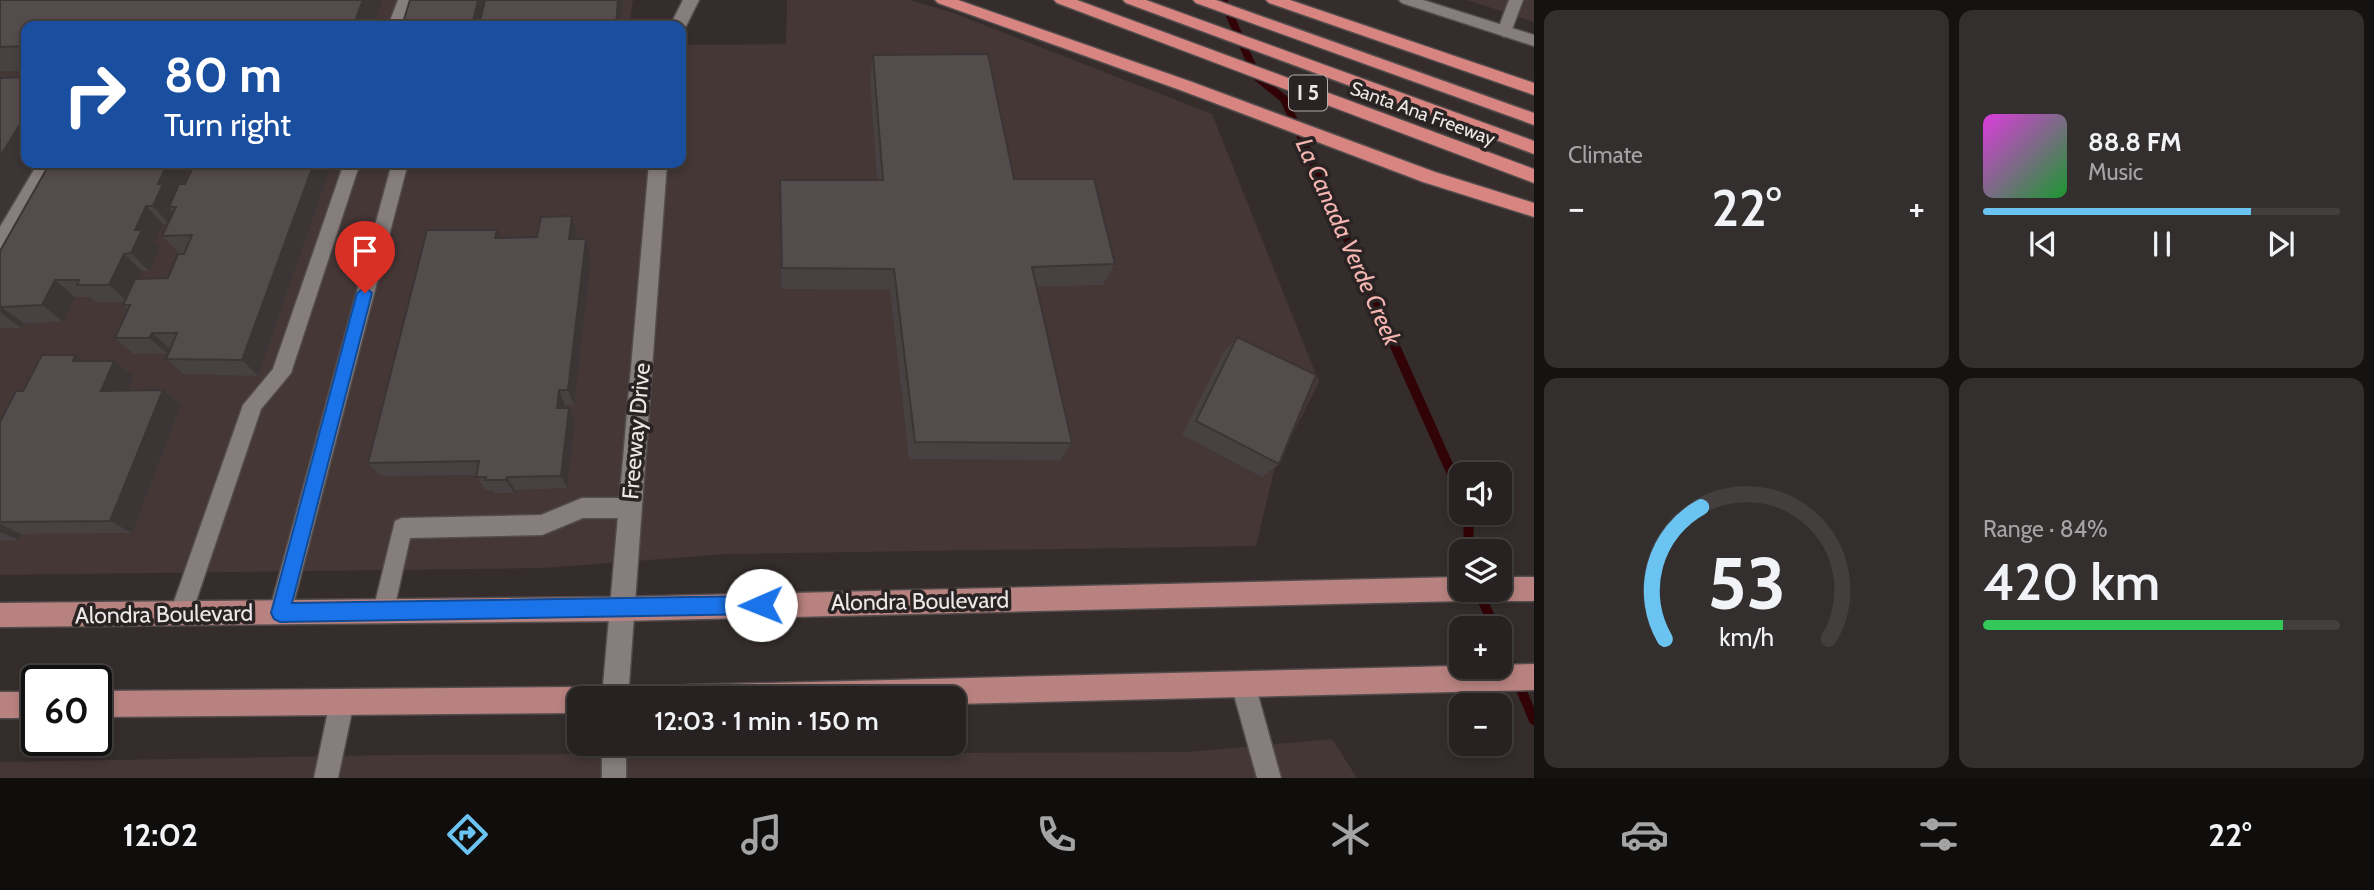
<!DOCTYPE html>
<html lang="en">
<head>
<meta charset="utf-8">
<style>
	:root { --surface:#272221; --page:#332f2e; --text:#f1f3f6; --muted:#a4a4a5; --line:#433f3f; --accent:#6bc3f2 }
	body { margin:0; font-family:Cabin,sans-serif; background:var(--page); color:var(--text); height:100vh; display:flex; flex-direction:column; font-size:26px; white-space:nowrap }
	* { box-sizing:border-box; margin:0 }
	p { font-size:23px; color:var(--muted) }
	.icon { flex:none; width:38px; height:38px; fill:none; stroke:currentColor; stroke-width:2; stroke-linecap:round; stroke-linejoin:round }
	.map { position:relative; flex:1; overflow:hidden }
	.drawer { display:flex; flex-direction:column; gap:10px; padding:10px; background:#151312; width:840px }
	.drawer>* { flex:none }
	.guide { position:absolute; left:21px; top:21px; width:665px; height:147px; border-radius:14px; box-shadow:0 4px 10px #0003,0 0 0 2px var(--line); background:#1a4fa0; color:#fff; overflow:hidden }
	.buttons { position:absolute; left:1449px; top:462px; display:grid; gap:14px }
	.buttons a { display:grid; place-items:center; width:63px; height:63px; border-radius:14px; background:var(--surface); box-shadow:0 4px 10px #0003,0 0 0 2px var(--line); font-size:35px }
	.speed { position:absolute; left:21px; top:665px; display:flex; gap:14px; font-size:35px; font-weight:700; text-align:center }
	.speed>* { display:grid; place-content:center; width:91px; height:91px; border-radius:50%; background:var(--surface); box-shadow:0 4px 10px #0003,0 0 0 2px var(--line); line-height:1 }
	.speed .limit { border:4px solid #111; border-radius:10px; background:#fff; color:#111 }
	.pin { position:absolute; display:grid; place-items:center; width:60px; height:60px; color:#fff; margin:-72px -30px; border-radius:50% 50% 50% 0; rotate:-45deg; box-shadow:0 0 7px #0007 }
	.pin .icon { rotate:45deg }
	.me { position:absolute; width:77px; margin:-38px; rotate:269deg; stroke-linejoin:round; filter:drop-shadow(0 0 5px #0008) }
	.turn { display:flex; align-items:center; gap:24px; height:147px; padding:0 28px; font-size:32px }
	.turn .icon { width:91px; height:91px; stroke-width:2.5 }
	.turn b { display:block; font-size:49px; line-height:60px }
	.big { font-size:52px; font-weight:600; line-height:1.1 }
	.drawer .card { flex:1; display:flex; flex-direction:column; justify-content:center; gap:10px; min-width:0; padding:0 24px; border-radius:14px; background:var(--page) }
	.drawer .dial { align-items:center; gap:0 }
	.dial svg { height:182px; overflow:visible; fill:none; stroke:var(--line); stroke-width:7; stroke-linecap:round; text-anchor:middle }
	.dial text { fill:var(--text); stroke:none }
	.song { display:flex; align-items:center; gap:21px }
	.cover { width:84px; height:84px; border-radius:10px; background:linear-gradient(135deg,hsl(300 70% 55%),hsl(130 70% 35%)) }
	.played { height:7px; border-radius:4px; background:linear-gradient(90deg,var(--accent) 75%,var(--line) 75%) }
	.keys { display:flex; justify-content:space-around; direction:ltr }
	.heat { display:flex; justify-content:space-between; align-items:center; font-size:38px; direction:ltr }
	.charge { height:10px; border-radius:5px; background:linear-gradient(90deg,#34c759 84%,var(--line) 0) }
	.drawer .tiles { flex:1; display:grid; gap:10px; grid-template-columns:repeat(2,1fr) }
	.trip { position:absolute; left:567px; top:686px; width:399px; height:70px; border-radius:14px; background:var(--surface); box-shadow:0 4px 10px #0003,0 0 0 2px var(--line); font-weight:600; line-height:70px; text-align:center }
	.menu { display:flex; height:112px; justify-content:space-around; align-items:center; background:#100e0d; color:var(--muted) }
	.menu .icon { width:49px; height:49px }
	.menu .on { color:var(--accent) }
	.menu b { font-size:32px; color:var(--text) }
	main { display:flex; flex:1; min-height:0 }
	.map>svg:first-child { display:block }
	.built { fill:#443736 }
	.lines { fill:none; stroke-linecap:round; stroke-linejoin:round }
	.stream-far1 { stroke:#320306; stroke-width:8 }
	.stream { stroke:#320306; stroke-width:10 }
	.lane-casing { stroke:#524c4c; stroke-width:3 }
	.street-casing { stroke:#524c4c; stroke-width:3 }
	.secondary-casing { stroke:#524c4c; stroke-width:3 }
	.primary-casing { stroke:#524c4c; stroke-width:3 }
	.highway-casing { stroke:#524c4c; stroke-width:3 }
	.lane { fill:#867e7d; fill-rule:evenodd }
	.street { fill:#867e7d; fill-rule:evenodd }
	.secondary { fill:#867e7d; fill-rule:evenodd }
	.primary { fill:#b7827f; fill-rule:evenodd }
	.highway { fill:#d88581; fill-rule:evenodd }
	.wall { fill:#484141; fill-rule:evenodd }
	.shaded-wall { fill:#3b3535 }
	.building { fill:#544c4c; stroke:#3b3535; stroke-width:2 }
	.route { fill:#1a73e8; stroke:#114b97; stroke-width:2 }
	.labels { text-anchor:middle; stroke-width:7; stroke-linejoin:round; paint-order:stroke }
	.far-street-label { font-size:19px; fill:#ede8e7; stroke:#2a2323 }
	.shield { fill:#2a2323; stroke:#b2adac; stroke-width:2 }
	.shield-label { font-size:21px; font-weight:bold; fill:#ede8e7 }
	.street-label { font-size:23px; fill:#ede8e7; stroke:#2a2323 }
	.water-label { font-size:24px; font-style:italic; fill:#f5b6b1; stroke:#2a2323 }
</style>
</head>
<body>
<main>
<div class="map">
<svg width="1534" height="778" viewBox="0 0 1534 778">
	<rect width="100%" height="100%" fill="#342d2c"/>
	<g class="built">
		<polygon points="0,0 633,0 629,26 26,26 26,163 681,163 681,45 786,44 787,0 909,0 951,12 1212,114 1319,382 1274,471 1256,546 728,554 544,568 0,575"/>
		<polygon points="1467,0 1534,0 1534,22"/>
		<polygon points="1332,739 1357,778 0,778 0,762 392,755 1187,752"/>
	</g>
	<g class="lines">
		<polyline class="stream-far1" points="1223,0 1257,77 1284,99 1391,337"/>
		<g class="stream">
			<polyline points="1390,335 1461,494"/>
			<polyline points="1468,551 1469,513"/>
			<polyline points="1478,590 1495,628"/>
			<polyline points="1500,640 1534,720"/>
		</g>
		<defs>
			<g id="lane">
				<polygon points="398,0 412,0 402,26 388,26"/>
				<polygon points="1509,0 1523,0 1511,32 1504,37 1497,32"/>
				<polygon points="38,163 54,163 6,247 0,249 0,227"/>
				<polygon points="344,163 360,163 291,373 261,409 192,613 189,621 181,624 173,621 170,613 243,405 273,369"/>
				<polygon points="392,163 408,163 291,613 288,621 280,624 272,621 269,613"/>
				<polygon points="582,498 630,498 637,501 640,508 637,515 630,518 583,518 542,535 410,538 392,619 384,622 376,619 373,611 395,521 402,518 541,515"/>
				<polygon points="1243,672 1251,676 1255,684 1281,778 1257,778 1231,684 1235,676"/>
				<polygon points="342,690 350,694 354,702 338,778 314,778 330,702 334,694"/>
				<rect x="602" y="744" width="24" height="34"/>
			</g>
			<g id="street">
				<polygon points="683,0 699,0 686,26 681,30 681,26 670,26"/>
				<polygon points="649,163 667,163 628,698 602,698"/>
			</g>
			<polygon id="secondary" points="1399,0 1423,0 1534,35 1534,46 1402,3"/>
			<g id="primary">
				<polygon points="1461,577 1461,590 1473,590 1469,597 1461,601 622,621 0,627 0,603 622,597"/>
				<polygon points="1500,577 1534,577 1534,601 1500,601 1492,597 1488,590 1500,590"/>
				<polygon points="1534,664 1534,690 954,704 954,698 674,698 678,689 687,685"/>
				<polygon points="579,687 588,691 591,698 579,698 579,713 96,717 96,691"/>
				<rect x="0" y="692" width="37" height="26"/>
			</g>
			<g id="highway">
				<polygon points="935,0 958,0 1192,82 1435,172 1534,203 1534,217 1423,182 1180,90 938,3"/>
				<polygon points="1054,0 1077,0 1534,169 1534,183 1057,3"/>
				<polygon points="1123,0 1146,0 1534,141 1534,154 1126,3"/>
				<polygon points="1193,0 1216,0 1534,113 1534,125 1196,3"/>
				<polygon points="1266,0 1290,0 1534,83 1534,95 1269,3"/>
			</g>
		</defs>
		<use href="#lane" class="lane-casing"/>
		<use href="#street" class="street-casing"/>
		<use href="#secondary" class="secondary-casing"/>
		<use href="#primary" class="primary-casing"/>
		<use href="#highway" class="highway-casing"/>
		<use href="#lane" class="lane"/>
		<use href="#street" class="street"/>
		<use href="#secondary" class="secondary"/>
		<use href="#primary" class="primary"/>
		<use href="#highway" class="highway"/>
	</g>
	<g class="wall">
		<polygon points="0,0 382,2 373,26 26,26 26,71 0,71"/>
		<polygon points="410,0 623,0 621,26 402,26"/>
		<polygon points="873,55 1014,179 1115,264 1103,285 1037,287 1072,443 1060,460 909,459 890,290 781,289 780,180 877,180 870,80"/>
		<path d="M195 163H332L258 376 184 374 166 359 170 349 168 354H134L115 338 128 310 123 305 125 302H96L90 297H75L63 322 24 323 21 328H0V251L185 184ZM163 224H168L162 236 179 253H185L184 254 168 278 138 279 142 271H149L160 247 155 242Z"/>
		<polygon points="497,230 501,238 537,237 577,234 577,239 586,239 591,257 574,405 565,405 565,408 569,408 575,422 567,488 515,490 514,493 494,493 492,490 486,490 476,477 477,475 381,476 368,463"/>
		<polygon points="1237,337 1279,464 1262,477 1182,435 1223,353"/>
		<polygon points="84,361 114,361 134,376 127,391 163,390 181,405 132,533 21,534 19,540 0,541 0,422 23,391"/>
	</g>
	<g class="shaded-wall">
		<polygon points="363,0 381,0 382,2 373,26 353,26"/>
		<polygon points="478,0 489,0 483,26 472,26"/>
		<polygon points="618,0 623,0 621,26 616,26"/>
		<polygon points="26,114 26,163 35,163 0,223 0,157"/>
		<polygon points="168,163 192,163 176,198 176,207 169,207 174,213 169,224 153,206 158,184"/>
		<polygon points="314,163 332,163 258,376 242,360"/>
		<polygon points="146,206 163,224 155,242 160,247 149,271 131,253 135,230"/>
		<polygon points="572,216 577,234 574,257 569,239"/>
		<polygon points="497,230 505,247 495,238"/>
		<polygon points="586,239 591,257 574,405 568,390"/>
		<polygon points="124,254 142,271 128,302 109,285"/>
		<polygon points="55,280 75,297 63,322 42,305"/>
		<polygon points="1,307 24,323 21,328 0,312"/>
		<polygon points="152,333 170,349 168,354 149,338"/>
		<polygon points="75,355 96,370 73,361"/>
		<polygon points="114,361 134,376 121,406 101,391"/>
		<polygon points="163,390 181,405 132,533 110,521"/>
		<polygon points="559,390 565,405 563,422 557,408"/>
		<polygon points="569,408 575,422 567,488 561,476"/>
		<polygon points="507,477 515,490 514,493 506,480"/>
		<polygon points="0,524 21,534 19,540 0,532"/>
	</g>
	<g class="building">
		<polygon points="0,0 363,0 353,26 26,26 26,46 0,47"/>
		<polygon points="410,0 478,0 472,26 402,26"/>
		<polygon points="485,0 618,0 616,26 572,26 573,21 526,21 525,26 479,26"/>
		<polygon points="988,54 1014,179 1094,179 1115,264 1032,267 1072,443 915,442 894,269 782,268 780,180 883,180 873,55"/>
		<polygon points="26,77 26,114 0,157 0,78"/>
		<polygon points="50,163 168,163 158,184 163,184 153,206 146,206 135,230 142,230 131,253 124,254 109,285 77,285 79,280 55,280 42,305 1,307 0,309 0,251"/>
		<polygon points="195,163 314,163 242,360 166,359 177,333 152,333 149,338 115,338 130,305 123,305 135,279 168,278 178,254 184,254 192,235 162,236 176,207 169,207 179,184 185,184"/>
		<polygon points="572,216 569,239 586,239 568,390 559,390 557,408 569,408 561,476 507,477 506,480 485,480 486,477 476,477 479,461 368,463 427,230 497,230 495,238 537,237 541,217"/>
		<polygon points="1237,337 1316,375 1279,464 1196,421"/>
		<polygon points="42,355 75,355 73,361 114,361 101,391 163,390 110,521 0,522 0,422 16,391 23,391"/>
	</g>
	<polygon class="route" points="365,287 372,293 292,603 761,596 768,599 770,605 768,612 761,614 280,622 274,619 271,613 357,293"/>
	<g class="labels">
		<g class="far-street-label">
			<text transform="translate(1423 113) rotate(20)" y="7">Santa Ana Freeway</text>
		</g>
		<rect class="shield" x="1289" y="75.5" width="38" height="35" rx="5"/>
		<g class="shield-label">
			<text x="1308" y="100">I 5</text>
		</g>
		<g class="street-label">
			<text transform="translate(636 431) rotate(-85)" y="8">Freeway Drive</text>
			<text transform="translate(920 601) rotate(-1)" y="8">Alondra Boulevard</text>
			<text transform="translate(164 614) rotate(-1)" y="8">Alondra Boulevard</text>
		</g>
		<g class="water-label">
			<text transform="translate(1348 242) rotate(66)" y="8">La Canada Verde Creek</text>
		</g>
	</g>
</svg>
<div class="buttons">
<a><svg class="icon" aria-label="sound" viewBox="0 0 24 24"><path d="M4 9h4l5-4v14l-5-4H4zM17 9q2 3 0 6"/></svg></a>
<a><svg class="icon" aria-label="layers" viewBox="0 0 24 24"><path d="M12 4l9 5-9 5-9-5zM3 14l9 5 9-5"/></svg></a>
<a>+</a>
<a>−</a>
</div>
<div class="speed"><div class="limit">60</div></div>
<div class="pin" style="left:365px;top:293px;background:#d93025"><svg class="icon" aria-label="arrive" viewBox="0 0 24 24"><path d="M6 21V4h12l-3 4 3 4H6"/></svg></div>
<svg class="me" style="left:761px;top:605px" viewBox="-20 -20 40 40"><circle r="19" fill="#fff"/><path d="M0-13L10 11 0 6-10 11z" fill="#1a73e8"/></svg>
<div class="trip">12:03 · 1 min · 150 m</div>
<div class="guide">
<div class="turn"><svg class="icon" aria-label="right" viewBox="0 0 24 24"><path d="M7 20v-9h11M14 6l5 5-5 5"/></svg><div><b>80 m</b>Turn right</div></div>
</div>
</div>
<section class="drawer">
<div class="tiles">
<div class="card"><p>Climate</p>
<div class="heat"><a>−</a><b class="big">22°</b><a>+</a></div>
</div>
<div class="card">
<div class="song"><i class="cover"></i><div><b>88.8 FM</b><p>Music</p></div></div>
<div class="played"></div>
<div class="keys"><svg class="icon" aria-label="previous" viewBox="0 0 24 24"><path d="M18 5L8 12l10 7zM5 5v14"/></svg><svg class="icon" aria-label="pause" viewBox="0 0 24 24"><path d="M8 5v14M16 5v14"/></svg><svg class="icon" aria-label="next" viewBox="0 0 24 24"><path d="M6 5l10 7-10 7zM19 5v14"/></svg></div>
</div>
<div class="card dial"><svg viewBox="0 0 100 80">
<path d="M14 69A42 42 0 1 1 86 69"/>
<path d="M14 69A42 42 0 0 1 30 11" stroke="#6bc3f2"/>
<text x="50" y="56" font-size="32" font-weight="700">53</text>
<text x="50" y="72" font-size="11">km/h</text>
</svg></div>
<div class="card"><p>Range · 84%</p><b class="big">420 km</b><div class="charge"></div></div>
</div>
</section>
</main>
<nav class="menu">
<b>12:02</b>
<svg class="icon on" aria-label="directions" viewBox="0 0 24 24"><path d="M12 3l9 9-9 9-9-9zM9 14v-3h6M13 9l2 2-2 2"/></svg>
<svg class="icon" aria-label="music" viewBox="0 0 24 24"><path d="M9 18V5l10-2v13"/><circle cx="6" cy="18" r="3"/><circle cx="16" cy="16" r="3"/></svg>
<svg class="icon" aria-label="phone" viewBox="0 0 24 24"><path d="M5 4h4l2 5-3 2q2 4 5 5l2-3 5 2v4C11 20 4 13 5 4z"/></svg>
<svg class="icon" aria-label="climate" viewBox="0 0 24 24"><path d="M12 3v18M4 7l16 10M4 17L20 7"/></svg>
<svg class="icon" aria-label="car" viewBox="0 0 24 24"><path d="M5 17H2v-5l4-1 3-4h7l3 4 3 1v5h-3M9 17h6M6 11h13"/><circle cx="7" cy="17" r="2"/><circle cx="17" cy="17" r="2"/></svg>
<svg class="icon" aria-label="filters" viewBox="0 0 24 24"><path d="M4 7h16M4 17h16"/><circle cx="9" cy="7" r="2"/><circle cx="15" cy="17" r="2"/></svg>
<b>22°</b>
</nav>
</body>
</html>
